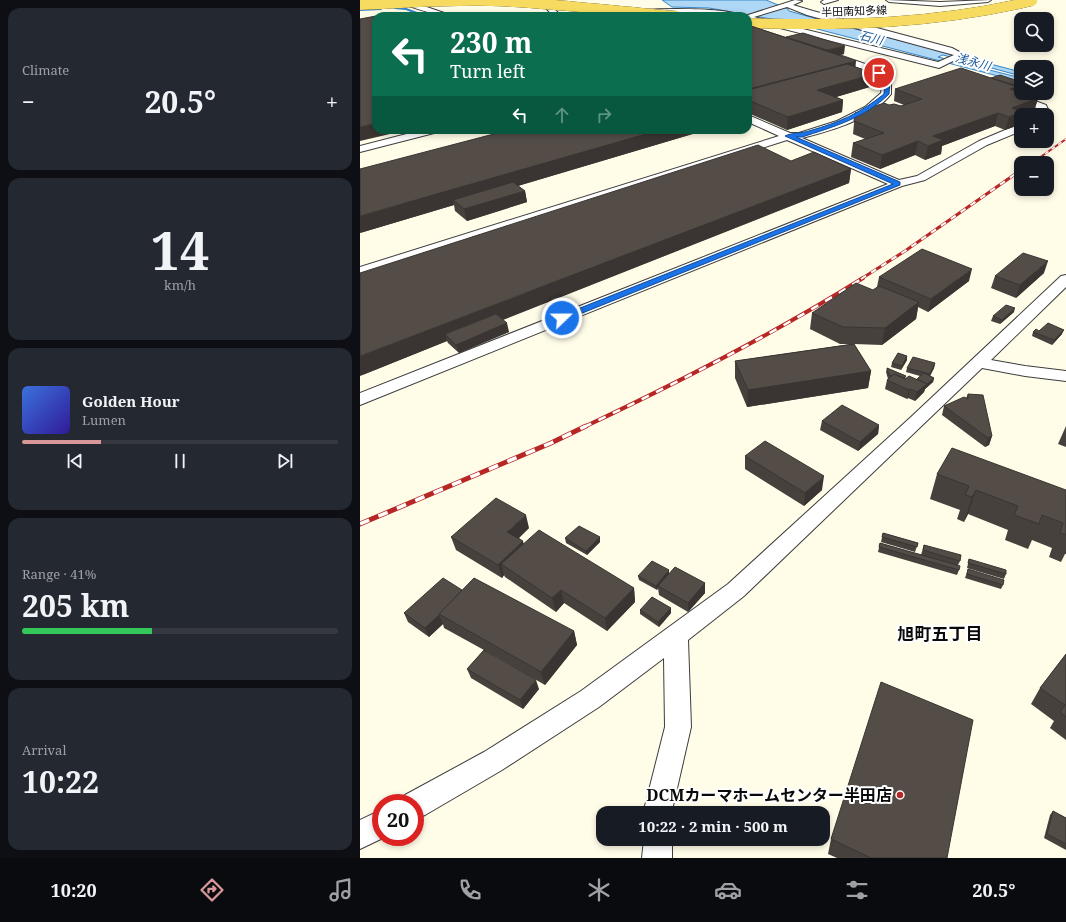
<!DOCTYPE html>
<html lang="en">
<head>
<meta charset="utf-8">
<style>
	:root { --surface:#171b24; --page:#242831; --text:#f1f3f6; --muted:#9ea1a6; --line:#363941; --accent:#d79798 }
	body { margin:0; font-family:"Noto Serif","Noto Sans JP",serif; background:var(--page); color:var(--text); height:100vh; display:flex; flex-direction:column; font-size:15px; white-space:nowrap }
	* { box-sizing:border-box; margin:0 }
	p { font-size:13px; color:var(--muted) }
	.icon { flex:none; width:22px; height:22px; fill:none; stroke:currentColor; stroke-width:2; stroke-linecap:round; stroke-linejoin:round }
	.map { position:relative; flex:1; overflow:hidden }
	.details { display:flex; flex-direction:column; gap:8px; padding:8px; background:#0d0f14; width:360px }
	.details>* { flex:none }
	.top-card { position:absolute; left:12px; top:12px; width:380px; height:122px; border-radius:12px; box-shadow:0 2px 6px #0003; background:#0b6e4f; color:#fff; overflow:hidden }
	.tools { position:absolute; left:654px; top:12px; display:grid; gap:8px }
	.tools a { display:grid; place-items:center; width:40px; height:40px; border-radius:8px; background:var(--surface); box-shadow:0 2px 6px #0003; font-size:20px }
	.speed { position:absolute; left:12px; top:794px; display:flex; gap:8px; font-size:20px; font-weight:700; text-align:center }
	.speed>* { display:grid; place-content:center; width:52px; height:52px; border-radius:50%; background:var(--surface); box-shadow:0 2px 6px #0003; line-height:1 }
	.speed .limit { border:6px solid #d22; background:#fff; color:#111 }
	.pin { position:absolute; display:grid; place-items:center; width:34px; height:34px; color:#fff; margin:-17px; border:2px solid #fff; border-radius:50%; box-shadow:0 1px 4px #0007 }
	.me { position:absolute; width:44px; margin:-22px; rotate:68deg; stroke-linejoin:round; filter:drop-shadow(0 0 3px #0008) }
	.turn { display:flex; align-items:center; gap:14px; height:84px; padding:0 12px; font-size:18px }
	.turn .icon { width:52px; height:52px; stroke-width:2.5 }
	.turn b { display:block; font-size:28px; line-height:34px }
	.lanes { display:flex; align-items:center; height:38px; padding:0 12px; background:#0003; justify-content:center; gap:20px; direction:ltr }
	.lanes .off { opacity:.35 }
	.big { font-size:30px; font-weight:700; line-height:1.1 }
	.details .widget { flex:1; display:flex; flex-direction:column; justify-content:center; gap:6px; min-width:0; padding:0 14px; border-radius:12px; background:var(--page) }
	.details .dial { align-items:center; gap:0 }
	.dial b { font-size:52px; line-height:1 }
	.song { display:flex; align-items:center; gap:12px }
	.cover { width:48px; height:48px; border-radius:6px; background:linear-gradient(135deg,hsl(220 70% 55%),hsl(250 70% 35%)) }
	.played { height:4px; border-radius:2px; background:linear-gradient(90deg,var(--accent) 25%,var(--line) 25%) }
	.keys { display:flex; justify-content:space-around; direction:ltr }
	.heat { display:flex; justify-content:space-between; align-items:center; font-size:22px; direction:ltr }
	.charge { height:6px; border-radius:3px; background:linear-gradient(90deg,#34c759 41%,var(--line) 0) }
	.trip { position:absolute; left:236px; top:806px; width:234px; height:40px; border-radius:12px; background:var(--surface); box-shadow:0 2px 6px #0003; font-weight:700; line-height:40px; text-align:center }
	.dock { display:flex; height:64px; justify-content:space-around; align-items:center; background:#090b0e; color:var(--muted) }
	.dock .icon { width:28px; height:28px }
	.dock .on { color:var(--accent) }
	.dock b { font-size:18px; color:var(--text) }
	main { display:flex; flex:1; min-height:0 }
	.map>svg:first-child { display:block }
	.water { fill:#aed6f5; stroke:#3687cb }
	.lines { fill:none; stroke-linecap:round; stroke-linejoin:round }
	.stream { stroke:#3687cb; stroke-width:2 }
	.minor-casing { stroke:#3d3d3d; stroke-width:2 }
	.minor { fill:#fff; fill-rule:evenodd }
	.rail-far3-casing { stroke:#b72725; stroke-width:2 }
	.rail-far2-casing { stroke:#b72725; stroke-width:3 }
	.rail-far1-casing { stroke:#b72725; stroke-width:4 }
	.rail-casing { stroke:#b72725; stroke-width:5 }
	.rail-far3 { stroke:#fff; stroke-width:1.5; stroke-dasharray:4; stroke-linecap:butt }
	.rail-far2 { stroke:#fff; stroke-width:2; stroke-dasharray:6; stroke-linecap:butt }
	.rail-far1 { stroke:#fff; stroke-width:2.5; stroke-dasharray:8; stroke-linecap:butt }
	.rail { stroke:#fff; stroke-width:3.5; stroke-dasharray:10; stroke-linecap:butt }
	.major-bridge-casing { stroke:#1b1b1b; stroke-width:10; stroke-linecap:butt }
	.major-bridge { stroke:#f7db60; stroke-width:10 }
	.wall { fill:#47413d }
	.shaded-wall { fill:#3a3532 }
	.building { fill:#534c47; stroke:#3a3532 }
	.route { fill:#1a73e8; stroke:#114b97 }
	.poi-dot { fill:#b72725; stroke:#fff; stroke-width:1.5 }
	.labels { text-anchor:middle; stroke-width:4; stroke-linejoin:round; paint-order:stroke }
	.far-street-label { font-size:11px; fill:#0a0a0a; stroke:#fff }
	.far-water-label { font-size:12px; font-style:italic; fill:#175999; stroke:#fff }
	.near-poi-label { font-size:16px; font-weight:bold; fill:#0a0a0a; stroke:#fff; text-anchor:end }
	.near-neighbourhood-label { font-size:17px; font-weight:bold; fill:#0a0a0a; stroke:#fff }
</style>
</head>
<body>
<main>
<section class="details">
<div class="widget"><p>Climate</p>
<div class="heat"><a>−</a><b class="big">20.5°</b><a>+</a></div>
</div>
<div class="widget dial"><b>14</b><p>km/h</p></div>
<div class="widget">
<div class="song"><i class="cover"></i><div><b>Golden Hour</b><p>Lumen</p></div></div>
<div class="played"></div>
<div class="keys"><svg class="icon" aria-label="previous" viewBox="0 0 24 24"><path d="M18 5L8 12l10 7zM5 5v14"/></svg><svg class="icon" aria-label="pause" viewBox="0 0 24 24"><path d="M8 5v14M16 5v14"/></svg><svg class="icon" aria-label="next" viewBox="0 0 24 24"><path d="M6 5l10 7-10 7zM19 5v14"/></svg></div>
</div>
<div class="widget"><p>Range · 41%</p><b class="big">205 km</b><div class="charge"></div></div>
<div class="widget"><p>Arrival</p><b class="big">10:22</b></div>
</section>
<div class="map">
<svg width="706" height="858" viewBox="0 0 706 858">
	<rect width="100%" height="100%" fill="#fffce8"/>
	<polygon class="water" points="302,0 406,0 428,9 429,11 461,20 661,72 661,76 583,55 578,57 661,78 661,82 434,23 349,8 312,7"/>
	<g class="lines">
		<g class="stream">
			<polyline points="35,8 46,9 65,16"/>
			<polyline points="0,10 21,9"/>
			<polyline points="314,13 334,14"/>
		</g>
		<defs>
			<g id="minor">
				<path d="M35 0 55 3 93 16C74 16 54 7 36 2Z"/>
				<polygon points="179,0 186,0 201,16 193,16"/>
				<path d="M435 0 442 1 433 5 453 11 592 48 605 55 579 68 388 20V16H385ZM427 7 447 15 594 55 578 62 394 17Z"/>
				<polygon points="478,0 464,4 461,2 464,0"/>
				<polygon points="526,0 580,2 631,0 628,2 580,6 529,2"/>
				<path d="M316 9C329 9 371 9 380 16L316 13 251 16C260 10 303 9 316 9Z"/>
				<path d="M473 55H479L514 67 530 77 531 79V94C510 120 473 130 442 138L539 180 557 176 619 141 657 125 661 124V131L627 145 565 180 542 186 0 405V393L528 184 427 140 0 275V267L419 136 388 122V115L430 133H439L477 121 505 107 521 93 523 80 508 71 473 59 472 57Z"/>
				<polygon points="654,93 686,105 689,112 686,115 675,115 679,111 679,109 651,98 649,96"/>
				<polygon points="62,130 79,130 78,132 0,152 0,146"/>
				<polygon points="706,275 706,287 631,360 665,366 706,371 706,381 665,376 622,368 384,596 328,640 331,727 313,806 313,813 285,813 285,806 305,727 304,658 239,707 142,770 65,815 55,819 55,803 42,803 45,795 124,752 221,691 368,584 551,417 701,276"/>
				<polygon points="21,810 21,837 25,837 0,849 0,820"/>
				<polygon points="284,839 312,839 312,858 282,858"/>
			</g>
		</defs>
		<use href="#minor" class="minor-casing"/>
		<use href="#minor" class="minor"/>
		<defs>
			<polyline id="rail-far3" points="672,163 706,139"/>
			<g id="rail-far2">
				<polyline points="672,163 674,162"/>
				<polyline points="501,279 545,251 661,170"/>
			</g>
			<path id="rail-far1" d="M224 427C319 382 414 334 503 278"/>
			<polyline id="rail" points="0,524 191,443 226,426"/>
		</defs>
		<use href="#rail-far3" class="rail-far3-casing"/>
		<use href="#rail-far2" class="rail-far2-casing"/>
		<use href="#rail-far1" class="rail-far1-casing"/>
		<use href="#rail" class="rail-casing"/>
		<use href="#rail-far3" class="rail-far3"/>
		<use href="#rail-far2" class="rail-far2"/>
		<use href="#rail-far1" class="rail-far1"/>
		<use href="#rail" class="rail"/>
		<defs>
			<g id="major-bridge">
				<path d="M0 5C44 3 87 0 131 1 193 3 254 11 316 16"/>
				<path d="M388 23C486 26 576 24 672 1"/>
			</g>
		</defs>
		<use href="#major-bridge" class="major-bridge-casing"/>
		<use href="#major-bridge" class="major-bridge"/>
	</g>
	<g class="wall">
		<polygon points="388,25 426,37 484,54 480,55 496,67 515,74 513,86 476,97 483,100 482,112 427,130 388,113"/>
		<polygon points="631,78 661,82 661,93 687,93 689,90 687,97 678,99 674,111 661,115 659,125 645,130 635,126 582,146 581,154 565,160 555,155 520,169 491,157 493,143 505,139 493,134 495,113 529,105 541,106 544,105 534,101 535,89"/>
		<polygon points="149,130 346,130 158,186 165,191 167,202 107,221 95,211 94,205 0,233"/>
		<polygon points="431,161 491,169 489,183 143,320 149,332 99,353 88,343 87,341 0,376"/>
		<polygon points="684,273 656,298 631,288 635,276"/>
		<polygon points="519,277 609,281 568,312 558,307 556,319 522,345 494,344 511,371 508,388 387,407 375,378 375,361 491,344 480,344 450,329 452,313 513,290 517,287"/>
		<polygon points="654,312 640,324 631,321 633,316"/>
		<polygon points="679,331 702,334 692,345 672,336 673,332"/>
		<polygon points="547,356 547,360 541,370 531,367 532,363"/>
		<polygon points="575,363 574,368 570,376 574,378 573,382 565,389 564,392 555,401 548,398 547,399 525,389 527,380 528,379 526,372 527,368 546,376 545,379 557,379 560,376 546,372 547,368"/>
		<polygon points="608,394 632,436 629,445 625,447 582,415 584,406 606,398"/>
		<polygon points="462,421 519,425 518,434 498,451 460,430"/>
		<polygon points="706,426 706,447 698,444"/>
		<polygon points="385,456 462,490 444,506 385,469"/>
		<polygon points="577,474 706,490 706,554 705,554 701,562 689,557 692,548 672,540 668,549 645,540 648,530 608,514 604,522 597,519 600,510 570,499"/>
		<polygon points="169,528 159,538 164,544 274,588 275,602 247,631 204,603 196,612 145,577 144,575 142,578 96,550 91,537"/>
		<polygon points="523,533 558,543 555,552 521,542"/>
		<polygon points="240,537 240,542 227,555 206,543 205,538"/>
		<polygon points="520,543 561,555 564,545 600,561 598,565 599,570 597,575 518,552"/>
		<polygon points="609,559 646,574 644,579 607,568"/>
		<polygon points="608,569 643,585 641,589 605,578"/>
		<polygon points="309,573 345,583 345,593 328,612 299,595 298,588 297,590 279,580 278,576"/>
		<polygon points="102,590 214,631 217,645 185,685 126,651 179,689 163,709 111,678 107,669 124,650 84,628 83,624 69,637 48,622 44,613"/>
		<polygon points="311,608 311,613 299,627 280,614 280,610"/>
		<polygon points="706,654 706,740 690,728 694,721 671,704 680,688"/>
		<polygon points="693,811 706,818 706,850 684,838 690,815"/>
		<polygon points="471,839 587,858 477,858 468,854"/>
	</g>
	<g class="shaded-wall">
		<polygon points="485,46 484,54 466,59 467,50"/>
		<polygon points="496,61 495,72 389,100 389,89"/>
		<polygon points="515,74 513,86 456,103 457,90"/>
		<polygon points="658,87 655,99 650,89"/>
		<polygon points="689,90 687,97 678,99 680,93 687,93 687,91"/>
		<polygon points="678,98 674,111 664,115 661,115 661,118 659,125 645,130 649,117 652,108"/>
		<polygon points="483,100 482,112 427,130 428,117"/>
		<polygon points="638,113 635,126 582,146 581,154 565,160 568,146 573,136"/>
		<polygon points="16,123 16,130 47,130 0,141 0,127"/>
		<polygon points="300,130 346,130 97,204 93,200 94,205 0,233 0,216"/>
		<polygon points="558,141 555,155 520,169 522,155"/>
		<polygon points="491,169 489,183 91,340 85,334 87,341 0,376 0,356"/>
		<polygon points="165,191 167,202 107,221 104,209"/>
		<polygon points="688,261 684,273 656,298 660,285"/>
		<polygon points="612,269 609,281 568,312 571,299"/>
		<polygon points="559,302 556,319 522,345 525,328"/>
		<polygon points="655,308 654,312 640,324 642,320"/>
		<polygon points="147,323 149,332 99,353 96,345"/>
		<polygon points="704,330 702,334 692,345 694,340"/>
		<polygon points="547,356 547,360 541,370 542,366"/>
		<polygon points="575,363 574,368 569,378 570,374"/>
		<polygon points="511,371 508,388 387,407 388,390"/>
		<polygon points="574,378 573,382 565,389 564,392 555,401 557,392 567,384"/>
		<polygon points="550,389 548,398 547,399 549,390"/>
		<polygon points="519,425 518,434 498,451 500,442"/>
		<polygon points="632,436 629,445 625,447 628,438"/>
		<polygon points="464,476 462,490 444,506 445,493"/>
		<polygon points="616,490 608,514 604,522 612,497"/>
		<polygon points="166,515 169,528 151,545 147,532"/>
		<polygon points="240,537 240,542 227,555 226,551"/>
		<polygon points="163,541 166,554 141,564 144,575 142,578 138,565"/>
		<polygon points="309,570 309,575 298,586 298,588 297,590 296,586"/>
		<polygon points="345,583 345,593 328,612 328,603"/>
		<polygon points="274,588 275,602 247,631 245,618"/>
		<polygon points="201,590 204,603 196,612 192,598"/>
		<polygon points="311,608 311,613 299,627 298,622"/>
		<polygon points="79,615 83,624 69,637 65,628"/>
		<polygon points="214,631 217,645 185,685 181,672"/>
		<polygon points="176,680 179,689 163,709 160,700"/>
	</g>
	<g class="building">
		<polygon points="24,15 26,16 16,16"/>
		<polygon points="16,16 16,123 0,127 0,19"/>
		<polygon points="388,25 496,61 389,89 388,88"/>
		<polygon points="443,33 485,46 467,50 426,37"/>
		<polygon points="487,64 515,74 457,90 483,100 428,117 388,100 388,90"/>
		<polygon points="601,68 658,87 650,89 678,98 652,108 663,112 649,117 638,113 573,136 583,140 568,146 558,141 522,155 493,143 524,133 494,121 495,113 524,103 529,105 534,104 541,106 562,99 535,89"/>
		<polygon points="640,75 661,82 661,87 631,78"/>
		<polygon points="149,130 300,130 0,216 0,169"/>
		<polygon points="398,145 431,161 454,152 491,169 0,356 0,273"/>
		<polygon points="153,182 165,191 104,209 93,200"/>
		<polygon points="562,249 612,269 571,299 519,277"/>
		<polygon points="663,253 688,261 660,285 635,276"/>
		<polygon points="496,283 513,290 519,286 559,302 525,328 483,327 452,313"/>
		<polygon points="646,305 655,308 642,320 633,316"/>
		<polygon points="136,314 147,323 96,345 85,334"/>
		<polygon points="688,323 704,330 694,340 673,332 676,329 679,331"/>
		<polygon points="494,344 511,371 388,390 375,361"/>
		<polygon points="538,353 547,356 542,366 532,363"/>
		<polygon points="553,357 575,363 570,374 547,368"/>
		<polygon points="527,368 546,376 544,378 534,374 532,376 529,375"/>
		<polygon points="564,373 574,378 566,385 567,384 557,379"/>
		<polygon points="534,374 545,379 549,376 567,384 557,392 550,389 549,390 527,380"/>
		<polygon points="608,394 623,395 632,436 628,438 584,406 604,397 608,399"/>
		<polygon points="482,405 519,425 500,442 462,421"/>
		<polygon points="405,441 464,476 445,493 385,456"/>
		<polygon points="592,448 706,490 706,535 700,533 703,523 682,515 679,524 654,515 658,506 616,490 612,497 605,495 609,486 577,474"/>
		<polygon points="136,498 166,515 147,532 163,541 138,565 91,537"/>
		<polygon points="219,526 240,537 226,551 205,538"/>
		<polygon points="179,530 274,588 245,618 201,590 192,598 141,564"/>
		<polygon points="523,533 558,543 557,547 522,537"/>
		<polygon points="520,543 600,566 599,570 519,547"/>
		<polygon points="564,545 601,555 600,561 563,550"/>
		<polygon points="609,559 646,570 646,574 608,563"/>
		<polygon points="292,561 309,570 296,586 278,576"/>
		<polygon points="315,567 345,583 328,603 298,586"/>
		<polygon points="608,569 644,580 643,585 607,574"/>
		<polygon points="83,578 102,590 79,615 65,628 44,613"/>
		<polygon points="114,578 214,631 181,672 79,614"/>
		<polygon points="292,597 311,608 298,622 280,610"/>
		<polygon points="124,650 176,680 160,700 107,669"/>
		<polygon points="706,654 706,717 700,712 705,705 680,688"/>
		<polygon points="521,682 613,720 587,858 511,858 471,839"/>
		<polygon points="693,811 706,818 706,844 687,834"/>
	</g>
	<path class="route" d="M517 72H520L530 79 529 94C505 118 473 127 442 137H436L540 182V185L205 320H200V316L533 184 425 136C430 133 443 133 449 131 480 122 499 114 524 94L525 79 517 74Z"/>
	<circle class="poi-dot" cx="540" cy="795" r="4"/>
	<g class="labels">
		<g class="far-street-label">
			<text transform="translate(494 11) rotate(-2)" y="4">半田南知多線</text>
		</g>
		<g class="far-water-label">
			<text transform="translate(511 38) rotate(14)" y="4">石川</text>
			<text transform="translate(613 62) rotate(15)" y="4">浅永川</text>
		</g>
		<g class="near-poi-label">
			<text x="532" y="801">DCMカーマホームセンター半田店</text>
		</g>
		<g class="near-neighbourhood-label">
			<text x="580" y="640">旭町五丁目</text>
		</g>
	</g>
</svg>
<div class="tools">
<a><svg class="icon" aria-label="search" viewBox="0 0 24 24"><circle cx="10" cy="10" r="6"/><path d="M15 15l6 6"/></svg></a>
<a><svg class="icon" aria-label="layers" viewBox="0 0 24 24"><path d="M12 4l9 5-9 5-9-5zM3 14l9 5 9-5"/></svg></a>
<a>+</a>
<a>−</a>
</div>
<div class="speed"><div class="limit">20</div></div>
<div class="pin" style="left:519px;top:73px;background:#d93025"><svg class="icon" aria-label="arrive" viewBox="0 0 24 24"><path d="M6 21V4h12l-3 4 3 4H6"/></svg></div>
<svg class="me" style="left:202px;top:318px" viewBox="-20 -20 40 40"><circle r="17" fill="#1a73e8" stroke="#fff" stroke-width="3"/><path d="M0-11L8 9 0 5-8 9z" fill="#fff"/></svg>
<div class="trip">10:22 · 2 min · 500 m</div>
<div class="top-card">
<div class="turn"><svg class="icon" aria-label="left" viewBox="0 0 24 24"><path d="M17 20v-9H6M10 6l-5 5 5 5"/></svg><div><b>230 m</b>Turn left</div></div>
<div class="lanes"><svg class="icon" aria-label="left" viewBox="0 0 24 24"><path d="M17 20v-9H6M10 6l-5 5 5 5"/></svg><svg class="icon off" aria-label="ahead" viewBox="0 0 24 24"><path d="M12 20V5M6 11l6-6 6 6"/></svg><svg class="icon off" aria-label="right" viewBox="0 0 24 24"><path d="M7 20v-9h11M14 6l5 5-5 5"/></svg></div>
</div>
</div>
</main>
<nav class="dock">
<b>10:20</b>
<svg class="icon on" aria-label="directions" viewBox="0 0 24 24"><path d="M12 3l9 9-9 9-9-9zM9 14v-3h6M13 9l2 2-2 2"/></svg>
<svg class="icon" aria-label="music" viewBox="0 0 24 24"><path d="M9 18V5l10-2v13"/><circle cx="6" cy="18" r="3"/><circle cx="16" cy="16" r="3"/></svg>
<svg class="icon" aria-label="phone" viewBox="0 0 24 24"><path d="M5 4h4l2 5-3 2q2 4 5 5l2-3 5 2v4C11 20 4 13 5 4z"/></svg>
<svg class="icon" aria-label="climate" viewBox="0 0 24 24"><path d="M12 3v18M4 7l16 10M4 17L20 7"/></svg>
<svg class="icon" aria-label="car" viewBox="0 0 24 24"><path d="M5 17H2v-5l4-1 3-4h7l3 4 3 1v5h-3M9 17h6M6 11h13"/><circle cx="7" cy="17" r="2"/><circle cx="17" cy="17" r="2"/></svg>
<svg class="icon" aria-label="filters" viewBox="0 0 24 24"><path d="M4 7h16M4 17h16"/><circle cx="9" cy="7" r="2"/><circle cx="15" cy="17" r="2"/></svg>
<b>20.5°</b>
</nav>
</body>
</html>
